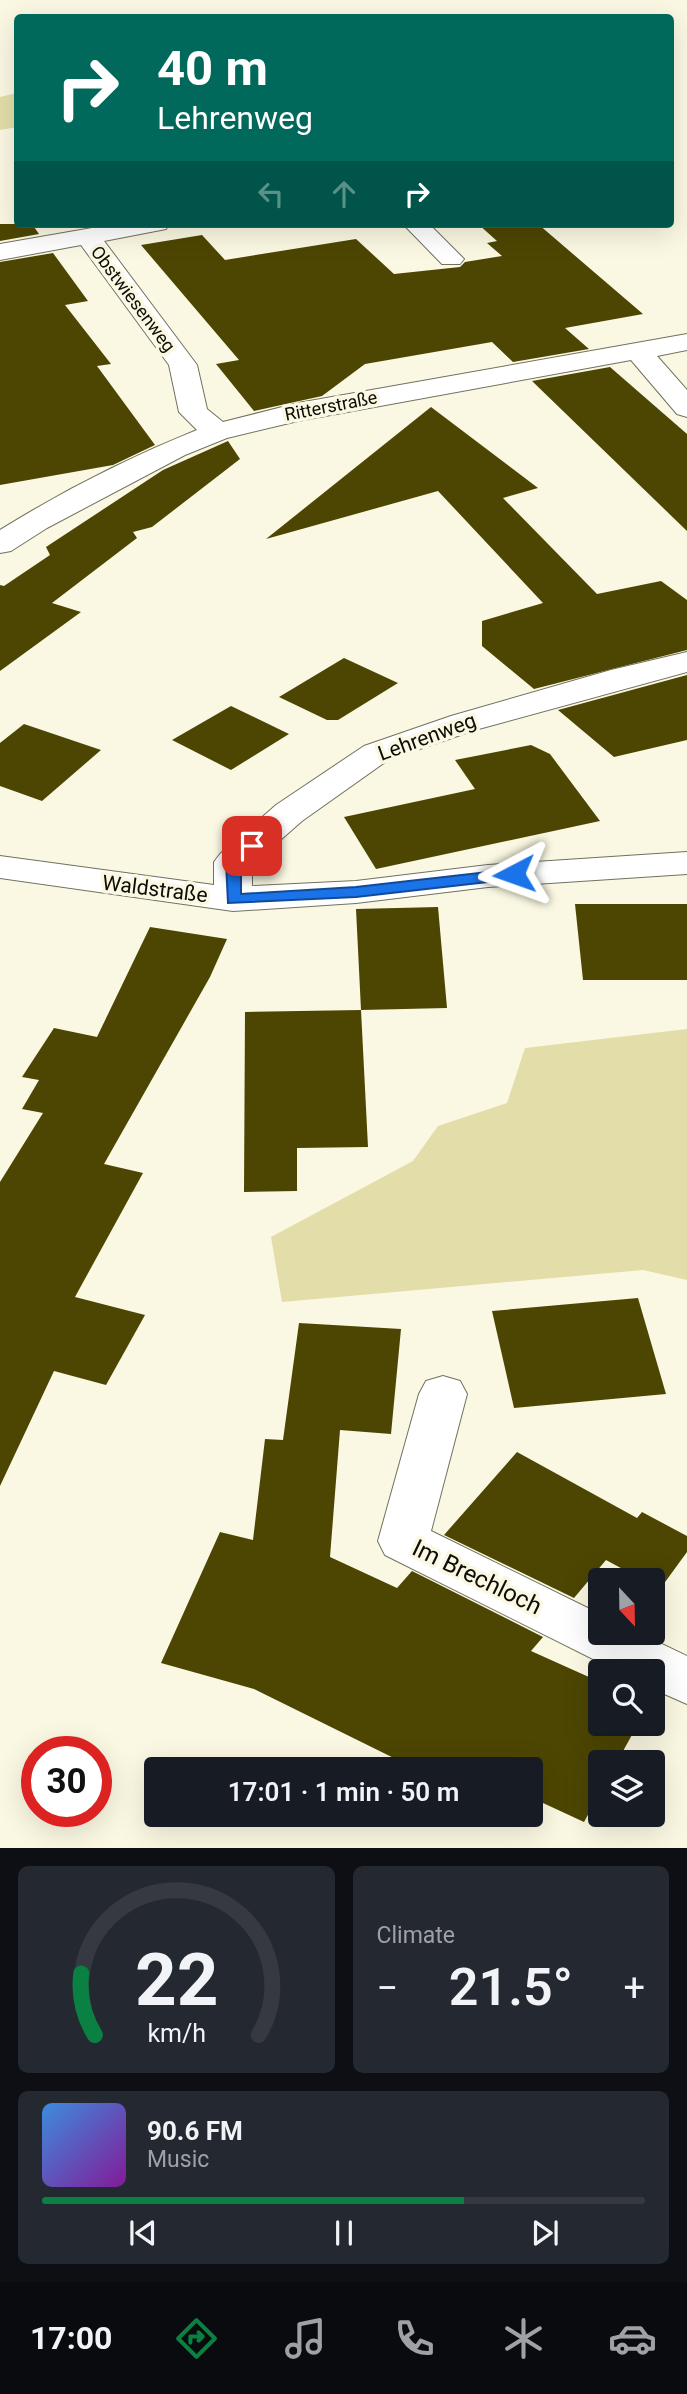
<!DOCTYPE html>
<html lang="en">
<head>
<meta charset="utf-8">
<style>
	:root { --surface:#171b24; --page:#242831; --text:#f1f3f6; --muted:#9ea1a6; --line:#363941; --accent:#0b8043 }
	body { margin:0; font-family:Roboto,sans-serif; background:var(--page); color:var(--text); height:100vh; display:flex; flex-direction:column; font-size:26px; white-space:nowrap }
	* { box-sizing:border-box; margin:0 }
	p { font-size:23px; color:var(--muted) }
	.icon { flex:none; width:38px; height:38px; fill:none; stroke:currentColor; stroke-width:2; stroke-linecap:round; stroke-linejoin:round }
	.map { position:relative; height:1848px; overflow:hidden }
	.panel { display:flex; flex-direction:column; gap:18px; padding:18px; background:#0d0f14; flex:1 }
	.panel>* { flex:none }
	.guide { position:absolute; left:14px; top:14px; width:660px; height:214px; border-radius:7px; box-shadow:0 7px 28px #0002; background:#00695c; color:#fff; overflow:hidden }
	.needle { width:46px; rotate:158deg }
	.controls { position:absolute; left:588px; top:1568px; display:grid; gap:14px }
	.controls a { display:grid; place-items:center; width:77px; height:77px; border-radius:7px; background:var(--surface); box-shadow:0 7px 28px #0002; font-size:35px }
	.speed { position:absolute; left:21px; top:1736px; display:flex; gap:14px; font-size:35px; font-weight:700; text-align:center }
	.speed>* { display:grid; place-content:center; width:91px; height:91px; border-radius:50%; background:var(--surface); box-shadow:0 7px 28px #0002; line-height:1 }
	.speed .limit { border:10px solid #d22; background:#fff; color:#111 }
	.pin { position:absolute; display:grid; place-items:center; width:60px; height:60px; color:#fff; margin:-30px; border-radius:14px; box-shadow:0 4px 10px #0006 }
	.me { position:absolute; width:77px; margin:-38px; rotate:266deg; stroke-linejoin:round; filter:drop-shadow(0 0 5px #0008) }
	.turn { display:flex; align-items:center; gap:24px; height:147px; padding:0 28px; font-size:32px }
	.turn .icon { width:91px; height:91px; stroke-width:2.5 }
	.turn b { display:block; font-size:49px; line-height:60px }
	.lanes { display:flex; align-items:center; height:66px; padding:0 28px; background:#0003; justify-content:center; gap:35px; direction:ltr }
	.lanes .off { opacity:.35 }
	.big { font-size:52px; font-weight:600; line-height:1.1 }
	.panel .tile { flex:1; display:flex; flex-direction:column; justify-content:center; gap:10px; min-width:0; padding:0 24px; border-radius:10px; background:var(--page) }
	.panel .dial { align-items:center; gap:0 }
	.dial svg { height:182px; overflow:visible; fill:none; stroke:var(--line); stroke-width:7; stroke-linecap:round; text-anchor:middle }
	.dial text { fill:var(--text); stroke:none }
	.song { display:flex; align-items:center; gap:21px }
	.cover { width:84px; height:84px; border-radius:10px; background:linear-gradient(135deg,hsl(210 70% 55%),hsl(290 70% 35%)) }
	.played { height:7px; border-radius:4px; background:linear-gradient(90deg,var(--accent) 70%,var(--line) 70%) }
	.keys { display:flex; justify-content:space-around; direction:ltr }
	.heat { display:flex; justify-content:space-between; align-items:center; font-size:38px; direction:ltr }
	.panel .tiles { flex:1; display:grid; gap:18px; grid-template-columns:1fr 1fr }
	.tile:last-child { grid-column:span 2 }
	.trip { position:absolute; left:144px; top:1757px; width:399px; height:70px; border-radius:7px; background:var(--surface); box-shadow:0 7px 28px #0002; font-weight:600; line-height:70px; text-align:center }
	.tab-bar { display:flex; height:112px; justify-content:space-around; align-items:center; background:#090b0e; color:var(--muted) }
	.tab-bar .icon { width:49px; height:49px }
	.tab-bar .on { color:var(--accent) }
	.tab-bar b { font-size:32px; color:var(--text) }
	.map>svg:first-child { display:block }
	.green { fill:#e2dda9 }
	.building { fill:#4d4602 }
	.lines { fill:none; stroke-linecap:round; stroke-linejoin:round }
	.minor-casing { stroke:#72715e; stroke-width:2 }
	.minor { fill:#fff; fill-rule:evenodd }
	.route { fill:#1a73e8; stroke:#114b97; stroke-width:2 }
	.labels { text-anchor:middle; stroke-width:7; stroke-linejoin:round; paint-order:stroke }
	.far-street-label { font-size:18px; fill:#0d0c06; stroke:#faf8e2 }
	.street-label { font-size:21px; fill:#0d0c06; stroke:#faf8e2 }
	.near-street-label { font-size:24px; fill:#0d0c06; stroke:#faf8e2 }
</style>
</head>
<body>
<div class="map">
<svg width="687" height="1848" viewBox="0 0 687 1848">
	<rect width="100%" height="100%" fill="#faf8e2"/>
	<g class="green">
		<polygon points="17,93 17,127 0,130 0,97"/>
		<polygon points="687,1029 687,1280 643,1270 282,1302 271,1237 413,1161 438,1126 507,1103 525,1048"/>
	</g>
	<g class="building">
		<polygon points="0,224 32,224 39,234 0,241"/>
		<polygon points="478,224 538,224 643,314 565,328 589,349 513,362 492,342 365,364 322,396 254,411 216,364 239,360 141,245 202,235 225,260 356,239 394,274 460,267 465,262 502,256 487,243 497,241"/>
		<polygon points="53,253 88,301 65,305 111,364 97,366 155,445 113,465 0,485 0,262"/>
		<polygon points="610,367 687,434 687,531 532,381"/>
		<polygon points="431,407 538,488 503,498 597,594 661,581 687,600 687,650 534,689 482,646 482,621 543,603 438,491 266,539"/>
		<polygon points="228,441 240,459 152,527 133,532 137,538 52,603 81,612 0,671 0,585 4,586 50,555 46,547 163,470"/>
		<polygon points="344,658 398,683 338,720 327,720 279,697"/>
		<polygon points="687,675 687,740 614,757 558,710"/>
		<polygon points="231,706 289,734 231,770 172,740"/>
		<polygon points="24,724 101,750 42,801 0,786 0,743"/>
		<polygon points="531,745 550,754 600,821 376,869 344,817 475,789 455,760"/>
		<polygon points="575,904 687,904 687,980 583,980"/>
		<polygon points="438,907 447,1008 361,1010 368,1147 297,1148 297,1191 244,1192 245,1012 361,1010 356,909"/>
		<polygon points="150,927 227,939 210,977 104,1164 143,1173 75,1297 145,1315 106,1385 54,1371 0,1486 0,1182 43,1113 22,1109 39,1080 22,1077 54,1028 97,1037"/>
		<polygon points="638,1298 666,1394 514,1408 492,1311"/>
		<polygon points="299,1323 401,1329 391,1434 340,1430 330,1557 397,1588 412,1571 543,1637 531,1651 600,1682 600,1724 638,1724 617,1762 600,1762 600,1793 584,1822 530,1797 530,1769 416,1769 254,1689 161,1663 220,1532 253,1540 265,1439 283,1440"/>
		<polygon points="517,1452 637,1518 642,1512 687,1536 687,1552 660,1589 653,1585 653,1580 643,1580 606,1560 574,1598 444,1535"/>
	</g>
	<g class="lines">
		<defs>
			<g id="minor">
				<path d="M115 224H169L166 229 104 241 197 365 207 409 223 422 298 403 687 334V350L657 356 687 390V417L677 414 631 360 298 421 227 438 185 455 47 528 11 551 0 553V530C61 492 130 457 197 430L179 412 169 365 81 245 0 260V244Z"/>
				<polygon points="403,224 429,224 464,259 460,264 442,264"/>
				<polygon points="687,652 687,672 475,730 388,760 302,821 252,865 252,886 356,881 488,865 687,852 687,874 488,887 356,903 233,911 0,878 0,856 214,885 214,862 220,854 276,805 364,746 451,716 611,670"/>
				<polygon points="443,1376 460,1381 467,1394 431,1531 600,1614 600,1633 639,1633 687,1656 687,1704 653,1689 653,1671 617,1671 385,1555 378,1541 419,1394 426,1381"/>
			</g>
		</defs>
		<use href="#minor" class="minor-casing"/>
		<use href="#minor" class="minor"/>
	</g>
	<polygon class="route" points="252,841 259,846 241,863 241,894 356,887 514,869 522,874 514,879 356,897 228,903 226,862"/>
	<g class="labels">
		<g class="far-street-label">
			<text transform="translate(133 299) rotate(53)" y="6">Obstwiesenweg</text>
			<text transform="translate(331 406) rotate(-11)" y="6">Ritterstraße</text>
		</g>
		<g class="street-label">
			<text transform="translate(427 737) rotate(-20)" y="7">Lehrenweg</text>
			<text transform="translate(155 889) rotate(7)" y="7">Waldstraße</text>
		</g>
		<g class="near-street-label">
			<text transform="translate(477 1577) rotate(26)" y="8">Im Brechloch</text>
		</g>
	</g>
</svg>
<div class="controls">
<a><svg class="needle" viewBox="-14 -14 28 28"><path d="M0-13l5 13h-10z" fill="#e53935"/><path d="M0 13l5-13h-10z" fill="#9ea1a6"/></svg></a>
<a><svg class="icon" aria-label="search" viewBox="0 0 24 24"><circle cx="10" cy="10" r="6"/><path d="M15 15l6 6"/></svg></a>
<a><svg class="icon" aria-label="layers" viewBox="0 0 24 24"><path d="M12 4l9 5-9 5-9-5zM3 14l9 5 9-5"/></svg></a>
</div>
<div class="speed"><div class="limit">30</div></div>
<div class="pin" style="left:252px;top:846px;background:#d93025"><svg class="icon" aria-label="arrive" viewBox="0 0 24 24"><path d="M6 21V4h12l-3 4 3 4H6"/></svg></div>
<svg class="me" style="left:514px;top:874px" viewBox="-20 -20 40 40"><path d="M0-17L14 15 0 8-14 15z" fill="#1a73e8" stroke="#fff" stroke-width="4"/></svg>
<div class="trip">17:01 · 1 min · 50 m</div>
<div class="guide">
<div class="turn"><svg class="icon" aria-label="right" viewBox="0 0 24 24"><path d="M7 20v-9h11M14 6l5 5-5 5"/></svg><div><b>40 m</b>Lehrenweg</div></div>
<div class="lanes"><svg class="icon off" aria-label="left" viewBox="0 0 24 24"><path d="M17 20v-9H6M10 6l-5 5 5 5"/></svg><svg class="icon off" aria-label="ahead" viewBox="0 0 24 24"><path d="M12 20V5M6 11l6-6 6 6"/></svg><svg class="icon" aria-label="right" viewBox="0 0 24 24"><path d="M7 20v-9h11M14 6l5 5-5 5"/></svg></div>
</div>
</div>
<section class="panel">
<div class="tiles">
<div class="tile dial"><svg viewBox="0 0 100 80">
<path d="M14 69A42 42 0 1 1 86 69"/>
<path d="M14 69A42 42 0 0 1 8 42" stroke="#0b8043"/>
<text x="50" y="56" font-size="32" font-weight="700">22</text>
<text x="50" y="72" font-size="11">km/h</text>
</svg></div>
<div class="tile"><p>Climate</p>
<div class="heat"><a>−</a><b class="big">21.5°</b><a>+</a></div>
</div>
<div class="tile">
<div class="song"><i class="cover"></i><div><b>90.6 FM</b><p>Music</p></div></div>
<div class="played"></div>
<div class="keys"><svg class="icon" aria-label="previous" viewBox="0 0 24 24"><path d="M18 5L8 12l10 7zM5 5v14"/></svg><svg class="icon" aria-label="pause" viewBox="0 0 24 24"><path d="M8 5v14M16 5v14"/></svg><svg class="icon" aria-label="next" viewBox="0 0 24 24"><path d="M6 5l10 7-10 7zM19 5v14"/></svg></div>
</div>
</div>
</section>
<nav class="tab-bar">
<b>17:00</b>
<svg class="icon on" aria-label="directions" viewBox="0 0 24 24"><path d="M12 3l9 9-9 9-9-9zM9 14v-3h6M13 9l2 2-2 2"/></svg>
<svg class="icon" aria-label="music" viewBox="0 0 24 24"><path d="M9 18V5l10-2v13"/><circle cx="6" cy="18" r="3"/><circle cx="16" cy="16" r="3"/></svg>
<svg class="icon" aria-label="phone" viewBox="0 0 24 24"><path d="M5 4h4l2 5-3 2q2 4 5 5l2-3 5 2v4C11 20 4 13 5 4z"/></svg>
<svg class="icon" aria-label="climate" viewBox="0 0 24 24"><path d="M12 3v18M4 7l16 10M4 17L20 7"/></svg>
<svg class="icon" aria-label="car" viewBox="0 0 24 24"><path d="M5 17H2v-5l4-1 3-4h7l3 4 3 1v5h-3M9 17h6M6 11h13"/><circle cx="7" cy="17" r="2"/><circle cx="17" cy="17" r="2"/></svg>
</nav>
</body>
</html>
